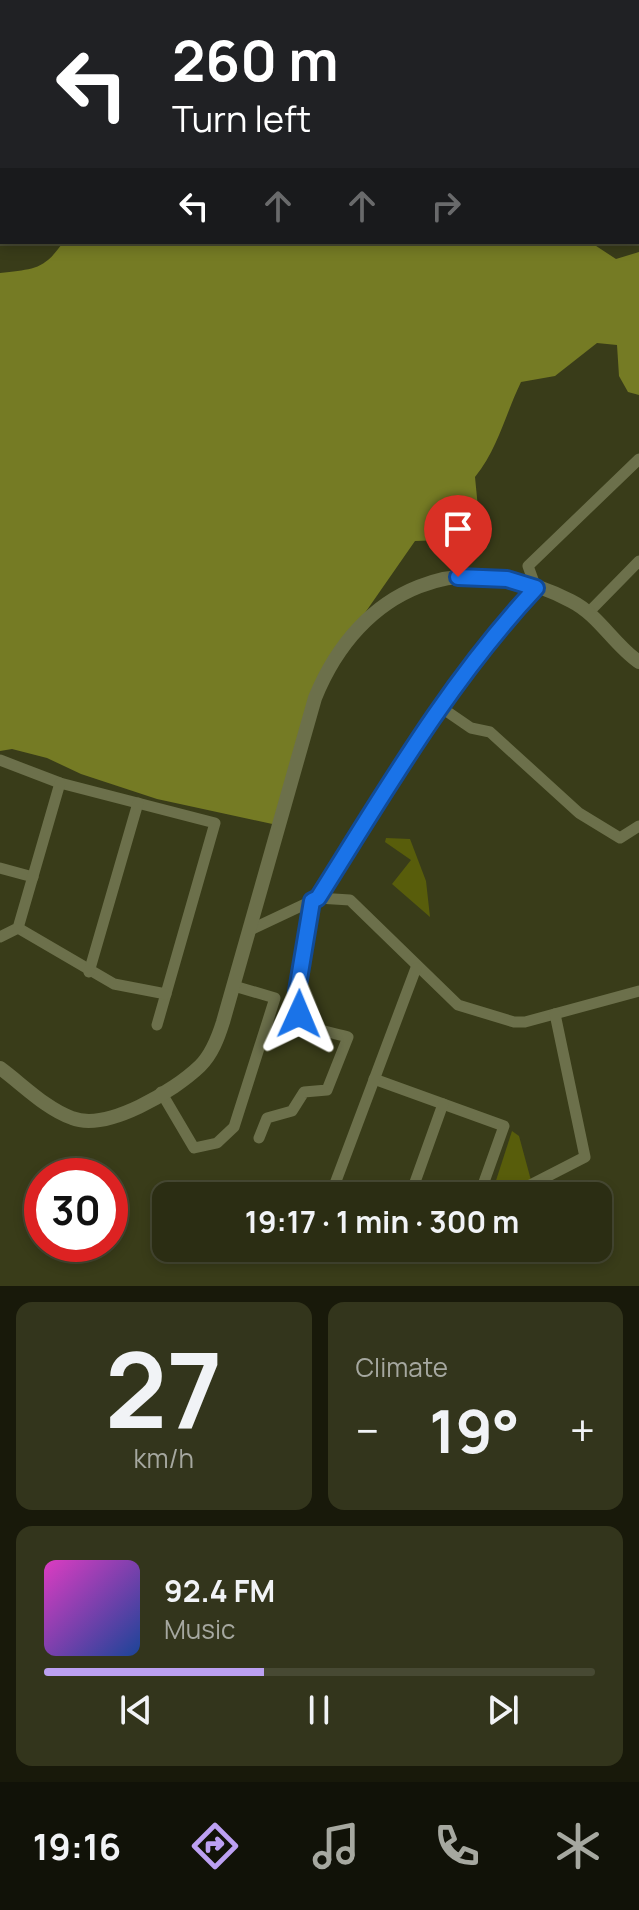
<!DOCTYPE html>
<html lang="en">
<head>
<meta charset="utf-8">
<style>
	:root { --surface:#2b2d13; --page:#33351c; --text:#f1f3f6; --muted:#a6a8a0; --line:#474933; --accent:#bca0f2 }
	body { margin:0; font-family:Manrope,sans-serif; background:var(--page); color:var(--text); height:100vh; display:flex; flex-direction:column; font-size:30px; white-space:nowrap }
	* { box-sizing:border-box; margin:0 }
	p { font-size:26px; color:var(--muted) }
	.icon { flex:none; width:44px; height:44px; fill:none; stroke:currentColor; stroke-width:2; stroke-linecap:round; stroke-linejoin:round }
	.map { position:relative; height:1286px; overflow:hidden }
	.panel { display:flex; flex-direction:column; gap:16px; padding:16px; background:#18190a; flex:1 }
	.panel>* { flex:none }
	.banner { position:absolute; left:0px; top:0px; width:640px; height:244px; box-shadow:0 4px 12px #0003,0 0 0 2px var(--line); background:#202124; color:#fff; overflow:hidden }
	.speed { position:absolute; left:24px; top:1158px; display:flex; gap:16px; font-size:40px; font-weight:700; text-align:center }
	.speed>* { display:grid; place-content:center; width:104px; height:104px; border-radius:50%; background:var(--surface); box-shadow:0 4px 12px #0003,0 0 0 2px var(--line); line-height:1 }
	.speed .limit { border:12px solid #d22; background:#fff; color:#111 }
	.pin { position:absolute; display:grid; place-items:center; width:68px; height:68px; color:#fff; margin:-82px -34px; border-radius:50% 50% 50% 0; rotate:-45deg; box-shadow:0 0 8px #0007 }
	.pin .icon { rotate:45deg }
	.me { position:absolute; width:88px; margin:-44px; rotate:1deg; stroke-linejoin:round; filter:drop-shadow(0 0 6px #0008) }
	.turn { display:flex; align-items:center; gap:28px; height:168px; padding:0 40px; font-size:36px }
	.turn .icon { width:104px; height:104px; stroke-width:2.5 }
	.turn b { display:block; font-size:56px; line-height:68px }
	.lanes { display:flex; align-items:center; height:76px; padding:0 40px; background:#0003; justify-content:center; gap:40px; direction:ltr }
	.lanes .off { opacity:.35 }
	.big { font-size:60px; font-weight:700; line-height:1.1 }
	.panel .tile { flex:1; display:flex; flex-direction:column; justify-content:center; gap:12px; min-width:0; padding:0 28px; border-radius:16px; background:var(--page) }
	.panel .dial { align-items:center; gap:0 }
	.dial b { font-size:104px; line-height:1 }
	.song { display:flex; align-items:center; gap:24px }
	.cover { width:96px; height:96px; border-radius:12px; background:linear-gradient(135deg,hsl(310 70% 55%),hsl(220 70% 35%)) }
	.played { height:8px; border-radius:4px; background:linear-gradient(90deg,var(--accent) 40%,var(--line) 40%) }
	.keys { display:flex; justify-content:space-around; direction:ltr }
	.heat { display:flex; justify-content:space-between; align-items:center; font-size:44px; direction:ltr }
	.panel .tiles { flex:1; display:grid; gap:16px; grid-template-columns:1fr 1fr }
	.tile:last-child { grid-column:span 2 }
	.trip { position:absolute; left:152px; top:1182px; width:460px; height:80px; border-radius:16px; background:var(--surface); box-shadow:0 4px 12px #0003,0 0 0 2px var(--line); font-weight:700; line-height:80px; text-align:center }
	.tab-bar { display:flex; height:128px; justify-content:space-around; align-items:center; background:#111208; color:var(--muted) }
	.tab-bar .icon { width:56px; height:56px }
	.tab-bar .current { color:var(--accent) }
	.tab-bar b { font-size:36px; color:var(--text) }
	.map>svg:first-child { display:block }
	.green { fill:#585d0b }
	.forest { fill:#757b24 }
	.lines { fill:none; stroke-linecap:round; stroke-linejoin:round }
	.minor { stroke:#6c704b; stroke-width:11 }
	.tertiary { stroke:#6c704b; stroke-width:14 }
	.route-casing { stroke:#114b97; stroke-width:20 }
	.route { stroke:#1a73e8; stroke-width:14 }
</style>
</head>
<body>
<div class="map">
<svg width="639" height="1286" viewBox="0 0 639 1286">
	<rect width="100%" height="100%" fill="#393c19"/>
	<g class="green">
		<polygon points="386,838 410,839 426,881 430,917 392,884 411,860 385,842"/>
		<polygon points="512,1131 519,1136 532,1184 509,1196 491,1196"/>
	</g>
	<path class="forest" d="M63 242H590L616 259 639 252V395L628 392 619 376 617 345 597 343 555 376 521 382C505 415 498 449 475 477L481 539 472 555 445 540 415 541 344 643 322 681 277 825 157 799 81 774 47 758 12 749 0 751V273C32 269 44 271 63 242Z"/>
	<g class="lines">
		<g class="minor">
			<polyline points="0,0 2,2"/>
			<polyline points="76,0 78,2"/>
			<polyline points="0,77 2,77"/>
			<polyline points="589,612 639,561"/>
			<polyline points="439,706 471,728 490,732 579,813 620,838 639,826"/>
			<polyline points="0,760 60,783 215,823 157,1025"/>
			<polyline points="0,868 33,877"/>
			<path d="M318 898C386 790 449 681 536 588L528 566 639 459"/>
			<polyline points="18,928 114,984 166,994"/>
			<polyline points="250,930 318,898 350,900 458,1005 514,1022 525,1022 639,991"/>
			<polyline points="0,937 18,928 60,783"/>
			<polyline points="89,972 138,803"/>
			<polyline points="374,1079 504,1126 479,1196"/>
			<polyline points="161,1092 194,1148 217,1143 234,1127 275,998 234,986"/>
			<path d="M259 1138 267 1118 292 1111 304 1092 327 1090 348 1037C335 1033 316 1031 307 1023 286 1005 308 927 312 901"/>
			<polyline points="342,1196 333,1189 416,968"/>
			<polyline points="410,1196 443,1104"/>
			<polyline points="509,1196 585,1157 555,1014"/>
			<polyline points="406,1248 407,1248"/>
		</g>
		<g class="tertiary">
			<polyline points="482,2 487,0"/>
			<polyline points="0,183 2,182"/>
			<path d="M0 1068C22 1084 46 1109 72 1118 107 1132 174 1091 200 1066 212 1054 218 1038 223 1022L315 698C360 587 462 544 571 601 599 615 614 645 639 662"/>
		</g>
	</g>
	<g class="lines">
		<defs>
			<path id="route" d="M299 1014 297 991 312 901 318 898C386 790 449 681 536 588L507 579 458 577"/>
		</defs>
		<use href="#route" class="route-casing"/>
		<use href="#route" class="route"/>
	</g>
</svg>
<div class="speed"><div class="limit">30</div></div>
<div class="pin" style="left:458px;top:577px;background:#d93025"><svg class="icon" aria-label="arrive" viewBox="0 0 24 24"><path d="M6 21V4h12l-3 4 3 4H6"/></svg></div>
<svg class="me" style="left:299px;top:1014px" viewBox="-20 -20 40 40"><path d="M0-17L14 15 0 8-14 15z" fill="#1a73e8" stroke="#fff" stroke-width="4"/></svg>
<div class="trip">19:17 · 1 min · 300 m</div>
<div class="banner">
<div class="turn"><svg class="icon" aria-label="left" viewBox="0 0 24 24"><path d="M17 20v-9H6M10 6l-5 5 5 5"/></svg><div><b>260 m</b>Turn left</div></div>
<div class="lanes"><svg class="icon" aria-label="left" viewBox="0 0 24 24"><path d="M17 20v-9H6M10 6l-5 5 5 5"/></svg><svg class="icon off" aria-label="ahead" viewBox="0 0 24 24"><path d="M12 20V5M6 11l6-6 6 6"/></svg><svg class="icon off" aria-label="ahead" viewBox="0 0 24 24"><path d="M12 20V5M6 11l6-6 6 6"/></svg><svg class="icon off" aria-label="right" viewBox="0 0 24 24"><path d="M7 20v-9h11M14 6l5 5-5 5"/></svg></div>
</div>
</div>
<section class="panel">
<div class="tiles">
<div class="tile dial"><b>27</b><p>km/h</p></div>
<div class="tile"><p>Climate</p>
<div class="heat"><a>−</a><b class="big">19°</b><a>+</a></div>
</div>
<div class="tile">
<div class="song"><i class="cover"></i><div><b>92.4 FM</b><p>Music</p></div></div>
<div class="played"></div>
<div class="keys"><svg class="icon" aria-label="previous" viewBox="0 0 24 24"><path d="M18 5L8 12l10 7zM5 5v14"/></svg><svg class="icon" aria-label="pause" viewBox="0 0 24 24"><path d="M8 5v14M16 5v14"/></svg><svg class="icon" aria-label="next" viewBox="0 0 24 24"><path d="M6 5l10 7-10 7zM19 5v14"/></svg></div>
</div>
</div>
</section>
<nav class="tab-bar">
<b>19:16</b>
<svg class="icon current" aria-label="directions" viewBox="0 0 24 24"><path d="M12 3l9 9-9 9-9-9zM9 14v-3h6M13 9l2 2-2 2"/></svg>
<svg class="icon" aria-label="music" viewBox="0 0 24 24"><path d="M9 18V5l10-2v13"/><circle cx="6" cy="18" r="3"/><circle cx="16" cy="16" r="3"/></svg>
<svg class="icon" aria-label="phone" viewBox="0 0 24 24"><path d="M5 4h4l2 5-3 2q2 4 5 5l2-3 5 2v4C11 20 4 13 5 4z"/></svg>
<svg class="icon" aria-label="climate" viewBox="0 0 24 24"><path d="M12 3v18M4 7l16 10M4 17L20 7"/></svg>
</nav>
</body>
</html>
